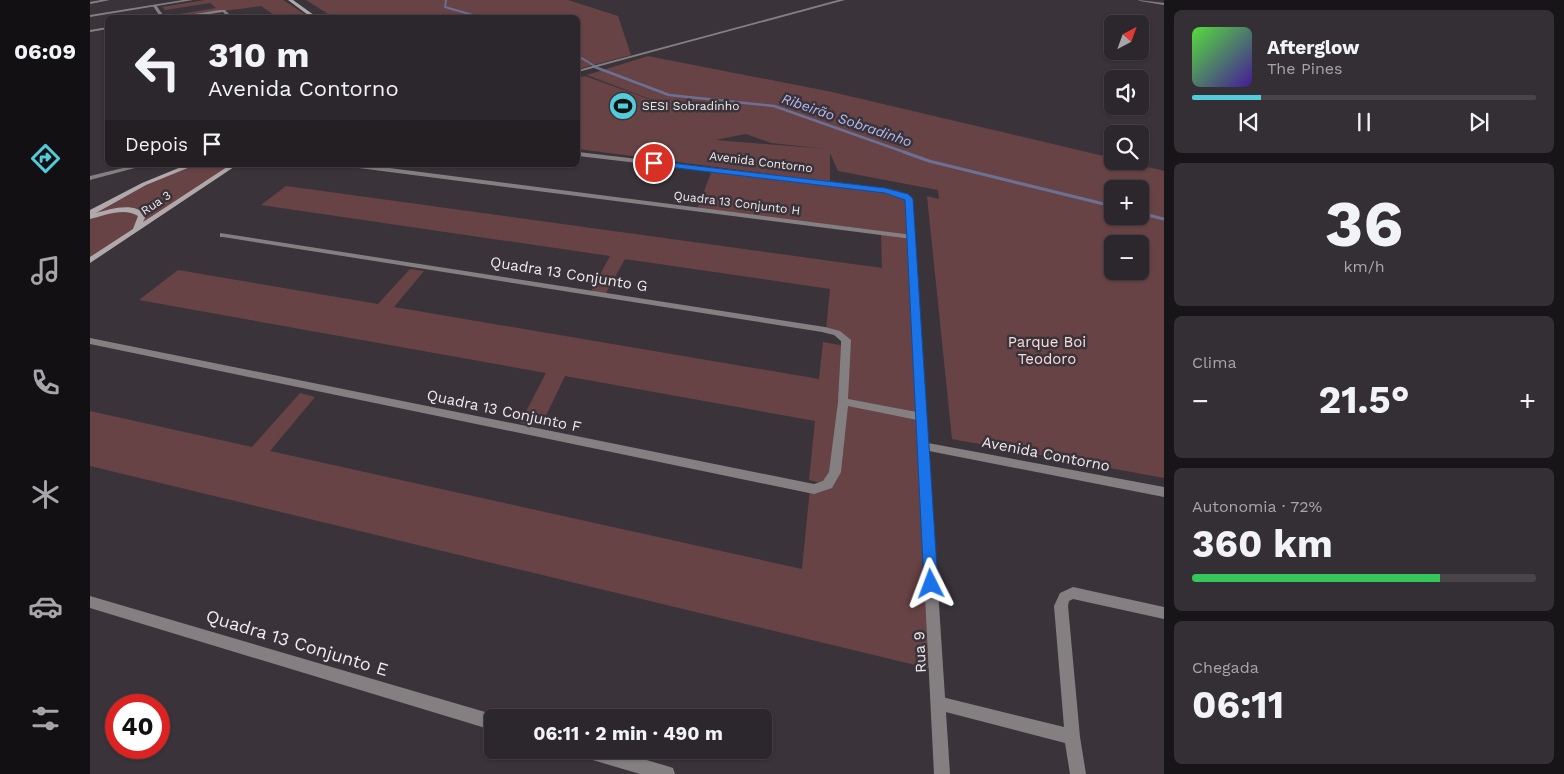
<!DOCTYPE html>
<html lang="pt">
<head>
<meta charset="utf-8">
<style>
	:root { --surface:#2c272c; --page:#342f34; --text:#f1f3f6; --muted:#a6a5a9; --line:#484448; --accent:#52cbda }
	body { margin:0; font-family:"Work Sans",sans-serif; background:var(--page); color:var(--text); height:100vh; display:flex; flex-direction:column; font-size:19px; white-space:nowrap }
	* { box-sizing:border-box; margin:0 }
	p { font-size:16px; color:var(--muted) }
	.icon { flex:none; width:28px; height:28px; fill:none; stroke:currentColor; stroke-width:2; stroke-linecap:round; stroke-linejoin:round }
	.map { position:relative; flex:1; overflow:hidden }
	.panel { display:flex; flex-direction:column; gap:10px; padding:10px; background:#181518; width:400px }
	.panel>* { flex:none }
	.top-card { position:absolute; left:15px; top:15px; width:475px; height:152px; border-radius:8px; box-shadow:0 1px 4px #0004,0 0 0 1px var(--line); background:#2c272c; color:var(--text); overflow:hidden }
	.needle { width:32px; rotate:41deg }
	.buttons { position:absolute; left:1014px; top:15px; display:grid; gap:10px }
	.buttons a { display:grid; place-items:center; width:45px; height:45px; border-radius:8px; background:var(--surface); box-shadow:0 1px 4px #0004,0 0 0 1px var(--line); font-size:25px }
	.speed { position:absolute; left:15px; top:694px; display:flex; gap:10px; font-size:25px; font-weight:700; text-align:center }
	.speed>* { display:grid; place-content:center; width:65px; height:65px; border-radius:50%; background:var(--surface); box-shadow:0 1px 4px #0004,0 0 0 1px var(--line); line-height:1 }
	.speed .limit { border:8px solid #d22; background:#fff; color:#111 }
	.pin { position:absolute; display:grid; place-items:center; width:42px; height:42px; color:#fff; margin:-21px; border:2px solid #fff; border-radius:50%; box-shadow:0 1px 5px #0007 }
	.me { position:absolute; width:55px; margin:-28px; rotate:357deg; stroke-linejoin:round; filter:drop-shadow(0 0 4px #0008) }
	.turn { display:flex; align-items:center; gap:18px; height:105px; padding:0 20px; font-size:22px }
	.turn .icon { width:65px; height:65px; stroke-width:2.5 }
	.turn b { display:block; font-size:35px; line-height:42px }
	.then { display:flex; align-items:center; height:48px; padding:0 20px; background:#0003; gap:10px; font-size:19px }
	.big { font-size:38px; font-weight:700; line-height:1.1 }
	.panel .card { flex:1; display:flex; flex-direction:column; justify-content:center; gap:8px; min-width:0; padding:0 18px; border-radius:8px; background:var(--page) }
	.panel .dial { align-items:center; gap:0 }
	.dial b { font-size:65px; line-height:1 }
	.song { display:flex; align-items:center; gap:15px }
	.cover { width:60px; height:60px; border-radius:8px; background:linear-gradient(135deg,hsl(110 70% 55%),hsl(260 70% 35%)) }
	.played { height:5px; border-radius:2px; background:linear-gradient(90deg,var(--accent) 20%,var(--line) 20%) }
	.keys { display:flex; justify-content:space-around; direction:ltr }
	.heat { display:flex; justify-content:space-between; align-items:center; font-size:28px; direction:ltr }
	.charge { height:8px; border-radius:4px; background:linear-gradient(90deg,#34c759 72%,var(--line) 0) }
	.trip { position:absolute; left:394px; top:709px; width:288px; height:50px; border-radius:8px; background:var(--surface); box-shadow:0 1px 4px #0004,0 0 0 1px var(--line); font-weight:700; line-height:50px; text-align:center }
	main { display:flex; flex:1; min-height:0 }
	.tab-bar { display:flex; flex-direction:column; width:90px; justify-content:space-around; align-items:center; background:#121012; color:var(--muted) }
	.tab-bar .icon { width:35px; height:35px }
	.tab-bar .selected { color:var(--accent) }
	.tab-bar b { font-size:22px; color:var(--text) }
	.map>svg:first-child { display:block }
	.green { fill:#684345; fill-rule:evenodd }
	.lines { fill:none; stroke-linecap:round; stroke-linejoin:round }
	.stream-far2 { stroke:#6b7094; stroke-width:2 }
	.stream-far1 { stroke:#6b7094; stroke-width:2.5 }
	.stream { stroke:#6b7094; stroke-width:3 }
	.minor { fill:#848082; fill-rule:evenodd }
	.tertiary { fill:#848082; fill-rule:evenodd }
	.secondary { fill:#b0a9ac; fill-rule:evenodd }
	.route { fill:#1a73e8; stroke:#114b97 }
	.labels { text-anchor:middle; stroke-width:5; stroke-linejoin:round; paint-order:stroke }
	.far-poi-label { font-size:12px; fill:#efebef; stroke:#3a343a; text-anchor:start }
	.far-street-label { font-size:12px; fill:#efebef; stroke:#3a343a }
	.far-water-label { font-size:14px; font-style:italic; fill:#b2b9f6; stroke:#3a343a }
	.street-label { font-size:15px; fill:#efebef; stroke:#3a343a }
	.park-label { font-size:15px; fill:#fadbdc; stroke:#3a343a }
	.near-street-label { font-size:18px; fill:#efebef; stroke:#3a343a }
</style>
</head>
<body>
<main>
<nav class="tab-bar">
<b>06:09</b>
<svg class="icon selected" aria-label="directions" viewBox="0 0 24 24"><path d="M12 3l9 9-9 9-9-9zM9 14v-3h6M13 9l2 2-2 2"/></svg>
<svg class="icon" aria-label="music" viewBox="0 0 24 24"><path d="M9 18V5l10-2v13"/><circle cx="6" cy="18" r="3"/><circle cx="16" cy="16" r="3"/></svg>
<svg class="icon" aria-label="phone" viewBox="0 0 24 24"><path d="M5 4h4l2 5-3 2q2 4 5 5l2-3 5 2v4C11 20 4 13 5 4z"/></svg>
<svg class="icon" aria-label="climate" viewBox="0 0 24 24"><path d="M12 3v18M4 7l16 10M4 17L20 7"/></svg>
<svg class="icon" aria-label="car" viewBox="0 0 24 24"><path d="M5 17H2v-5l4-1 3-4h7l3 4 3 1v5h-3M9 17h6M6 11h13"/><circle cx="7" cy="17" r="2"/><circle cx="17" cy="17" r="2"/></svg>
<svg class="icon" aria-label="filters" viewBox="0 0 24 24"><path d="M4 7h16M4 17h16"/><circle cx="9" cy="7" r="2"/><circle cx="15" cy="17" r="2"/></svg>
</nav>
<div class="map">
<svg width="1074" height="774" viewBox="0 0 1074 774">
	<rect width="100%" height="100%" fill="#3a343a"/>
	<g class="green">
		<path d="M115 0H193L219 17H187L171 6C157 8 143 10 128 11 110 12 90 20 72 17L126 8 120 3 75 10 72 7Z"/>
		<polygon points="216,0 478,0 528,16 541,55 488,69 488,18 243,17"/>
		<path d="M558 56 742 92 1022 158V161H1034L1074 171V478L862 439 837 196 849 199 848 190 748 171 740 153V182L488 149V78L495 76 589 110 497 75ZM656 134 681 143 738 149 625 140ZM1022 189H1050V216H1022ZM1022 244H1050V271H1022Z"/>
		<polygon points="102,165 144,165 0,261 0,213 54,184"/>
		<polygon points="622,170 795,190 815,195 846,670 0,466 0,411 162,447 210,393 225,397 180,451 712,569 720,488 738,485 719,480 725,421 475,376 451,426 430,423 456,373 49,300 88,270 288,304 320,269 334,271 304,307 729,379 733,342 755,346 756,340 736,330 740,289 535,259 515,295 500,293 520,256 171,205 196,186 792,268 791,233 607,210"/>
	</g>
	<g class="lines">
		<g class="stream-far2">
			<polyline points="356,0 355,7 393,18"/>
			<polyline points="488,56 508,68"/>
		</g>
		<polyline class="stream-far1" points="505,67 579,95 684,106 817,153"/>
		<g class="stream">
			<polyline points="814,152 839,161 1022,206"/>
			<polyline points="1050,213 1074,219"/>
		</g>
		<g class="minor">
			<polygon points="11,0 20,0 0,4 0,2"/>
			<polygon points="748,0 755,0 488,72 488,70"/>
			<polygon points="1048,0 1074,3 1074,5 1050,1"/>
			<polygon points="65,5 66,5 75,18 71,18 63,6"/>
			<polygon points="129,10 135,10 143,18 138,18 133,12 94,18 80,18"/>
			<polygon points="18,27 18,29 0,32 0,30"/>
			<polygon points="45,165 56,165 0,180 0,176"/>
			<polygon points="258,165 276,165 822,235 826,237 822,239 261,167"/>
			<polygon points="130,233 735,327 750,331 761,340 758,399 832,413 836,414 837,417 836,420 832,421 758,406 751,472 742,488 724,494 0,344 0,338 724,484 733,481 739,472 748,402 751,346 751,341 744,335 732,332 133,237 130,237"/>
			<polygon points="983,587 1074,607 1074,619 983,599 979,601 978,606 990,737 996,774 980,774 975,743 848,710 843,708 841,703 843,698 848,696 974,727 964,606 970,593"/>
			<polygon points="0,596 402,714 408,718 402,718 402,730 0,608"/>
			<polygon points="488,750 522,750 577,766 583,768 585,774 550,774 496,758 490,756"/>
		</g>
		<g class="tertiary">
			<polygon points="93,0 103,0 0,17 0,15"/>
			<polygon points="488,152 795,188 808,191 822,197 838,443 1074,487 1074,497 839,451 860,774 844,774 815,200 804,194 795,192 488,156"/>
		</g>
		<g class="secondary">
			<polygon points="198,0 203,0 228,18 222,18"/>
			<path d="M96 165H105L56 185 6 213C20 209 46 201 56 216L53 222 140 165H147L0 263V257L43 229 48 216C35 207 15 215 0 219V210L52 183Z"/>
		</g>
	</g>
	<polygon class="route" points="564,161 795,188 818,194 823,199 848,584 846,589 841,591 836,589 834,584 815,200 795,193 562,165 561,163"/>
	<defs>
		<symbol id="stadium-disc" viewBox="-11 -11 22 22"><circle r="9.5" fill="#52cbda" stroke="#3a343a"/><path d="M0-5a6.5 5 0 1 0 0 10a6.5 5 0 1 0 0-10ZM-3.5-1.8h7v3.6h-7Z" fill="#111"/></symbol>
	</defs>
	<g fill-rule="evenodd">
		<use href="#stadium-disc" x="517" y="90" width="32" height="32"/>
	</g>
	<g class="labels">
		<g class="far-poi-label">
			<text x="552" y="110">SESI Sobradinho</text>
		</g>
		<g class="far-street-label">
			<text transform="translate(671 162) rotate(7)" y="4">Avenida Contorno</text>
			<text transform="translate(66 203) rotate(-34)" y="4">Rua 3</text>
			<text transform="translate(647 203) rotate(7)" y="4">Quadra 13 Conjunto H</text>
		</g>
		<g class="far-water-label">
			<text transform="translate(757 120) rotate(19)" y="5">Ribeirão Sobradinho</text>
		</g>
		<g class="street-label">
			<text transform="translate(479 274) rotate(9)" y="5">Quadra 13 Conjunto G</text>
			<text transform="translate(414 411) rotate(12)" y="5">Quadra 13 Conjunto F</text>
			<text transform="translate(956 454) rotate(11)" y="5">Avenida Contorno</text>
			<text transform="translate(830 652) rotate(-93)" y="5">Rua 9</text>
		</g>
		<g class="park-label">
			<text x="957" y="347">Parque Boi<tspan x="957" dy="17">Teodoro</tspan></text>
		</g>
		<g class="near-street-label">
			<text transform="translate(207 643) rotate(17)" y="6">Quadra 13 Conjunto E</text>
		</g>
	</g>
</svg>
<div class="buttons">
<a><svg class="needle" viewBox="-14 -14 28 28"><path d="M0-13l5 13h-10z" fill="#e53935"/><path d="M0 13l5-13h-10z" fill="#a6a5a9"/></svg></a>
<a><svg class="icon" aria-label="sound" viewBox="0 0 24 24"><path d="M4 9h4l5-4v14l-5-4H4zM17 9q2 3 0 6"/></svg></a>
<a><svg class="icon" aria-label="search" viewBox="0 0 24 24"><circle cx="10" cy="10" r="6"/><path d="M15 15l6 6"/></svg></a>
<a>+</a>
<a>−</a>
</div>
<div class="speed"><div class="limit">40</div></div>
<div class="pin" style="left:564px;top:163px;background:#d93025"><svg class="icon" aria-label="arrive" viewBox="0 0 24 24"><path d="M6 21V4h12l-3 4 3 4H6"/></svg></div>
<svg class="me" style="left:841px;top:584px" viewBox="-20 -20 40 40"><path d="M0-17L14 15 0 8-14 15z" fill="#1a73e8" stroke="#fff" stroke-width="4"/></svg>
<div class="trip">06:11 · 2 min · 490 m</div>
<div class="top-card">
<div class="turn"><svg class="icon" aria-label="left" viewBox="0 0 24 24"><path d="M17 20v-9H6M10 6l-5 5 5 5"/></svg><div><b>310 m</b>Avenida Contorno</div></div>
<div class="then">Depois<svg class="icon" aria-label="arrive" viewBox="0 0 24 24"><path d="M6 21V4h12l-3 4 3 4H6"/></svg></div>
</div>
</div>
<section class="panel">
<div class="card">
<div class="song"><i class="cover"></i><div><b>Afterglow</b><p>The Pines</p></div></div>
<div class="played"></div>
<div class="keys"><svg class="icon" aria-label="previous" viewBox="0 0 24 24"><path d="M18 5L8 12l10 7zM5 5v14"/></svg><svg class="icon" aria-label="pause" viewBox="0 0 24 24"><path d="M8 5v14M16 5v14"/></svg><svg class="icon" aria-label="next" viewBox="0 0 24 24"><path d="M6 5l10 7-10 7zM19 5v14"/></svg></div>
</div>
<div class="card dial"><b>36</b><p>km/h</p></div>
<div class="card"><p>Clima</p>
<div class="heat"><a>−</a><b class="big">21.5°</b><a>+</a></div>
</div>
<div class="card"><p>Autonomia · 72%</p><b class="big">360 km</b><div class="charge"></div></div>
<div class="card"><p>Chegada</p><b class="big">06:11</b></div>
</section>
</main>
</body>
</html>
